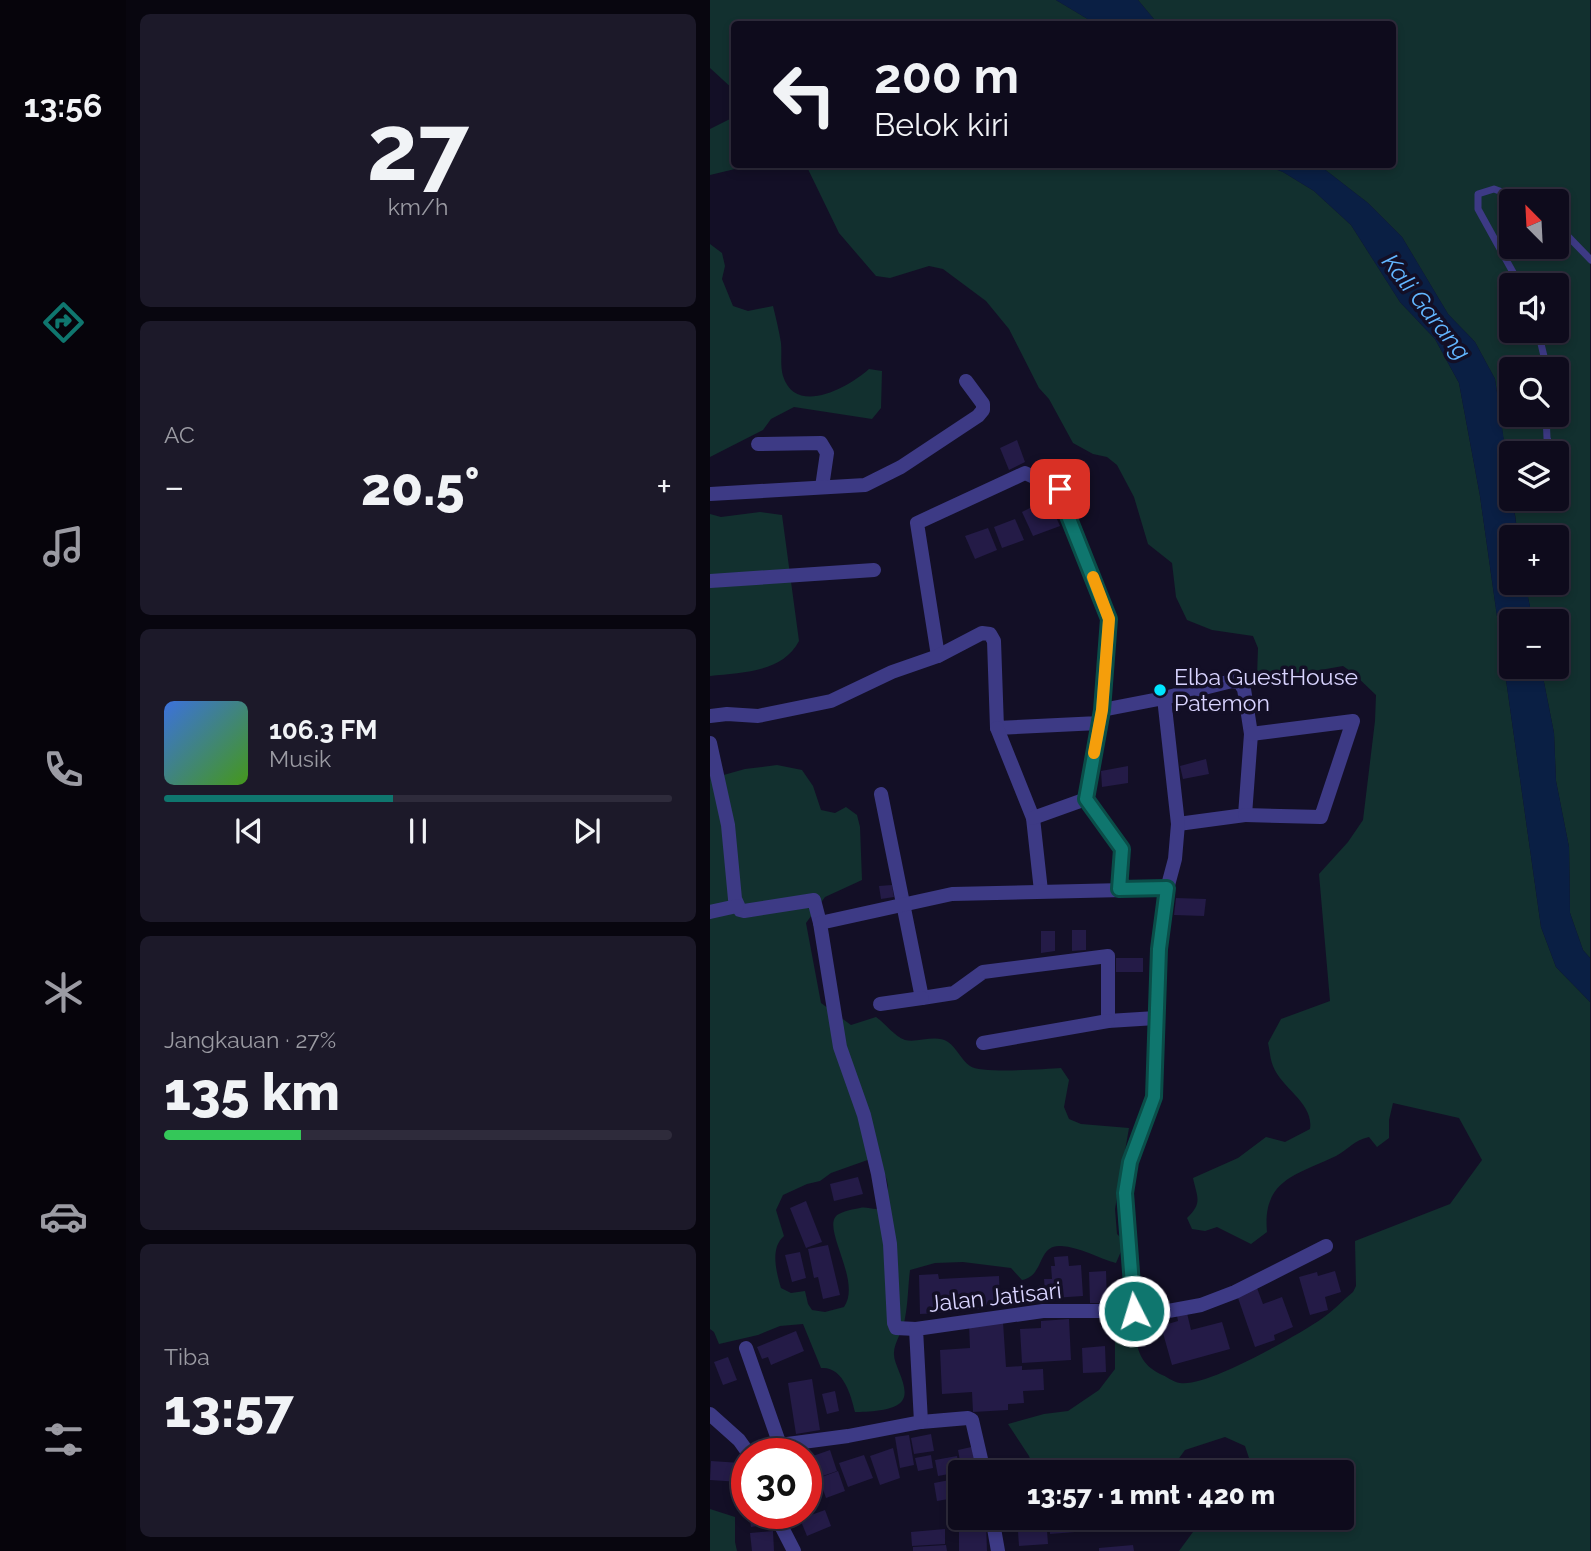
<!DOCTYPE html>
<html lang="id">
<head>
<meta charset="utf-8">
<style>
	:root { --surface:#0e0b1c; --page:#1c1929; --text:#f1f3f6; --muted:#9b9ba3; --line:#2e2b3b; --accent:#0f766e }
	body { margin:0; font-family:Raleway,sans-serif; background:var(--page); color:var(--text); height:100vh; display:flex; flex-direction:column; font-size:26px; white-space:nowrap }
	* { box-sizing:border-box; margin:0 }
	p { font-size:23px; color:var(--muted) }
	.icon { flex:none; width:38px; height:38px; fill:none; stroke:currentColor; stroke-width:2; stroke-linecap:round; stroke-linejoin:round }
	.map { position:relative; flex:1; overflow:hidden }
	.sheet { display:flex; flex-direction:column; gap:14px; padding:14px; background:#08060f; width:584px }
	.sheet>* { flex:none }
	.hud { position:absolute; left:21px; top:21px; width:665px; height:147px; border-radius:7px; box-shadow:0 4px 10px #0003,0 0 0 2px var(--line); background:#0e0b1c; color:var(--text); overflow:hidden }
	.needle { width:46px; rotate:336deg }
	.controls { position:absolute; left:789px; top:189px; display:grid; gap:14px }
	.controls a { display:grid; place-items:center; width:70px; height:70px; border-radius:7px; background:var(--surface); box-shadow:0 4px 10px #0003,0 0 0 2px var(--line); font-size:35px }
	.speed { position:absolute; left:21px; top:1438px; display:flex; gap:14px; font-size:35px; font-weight:700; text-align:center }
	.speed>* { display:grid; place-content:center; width:91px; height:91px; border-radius:50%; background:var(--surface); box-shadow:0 4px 10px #0003,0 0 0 2px var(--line); line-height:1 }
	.speed .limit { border:10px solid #d22; background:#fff; color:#111 }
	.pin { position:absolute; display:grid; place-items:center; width:60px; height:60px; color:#fff; margin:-30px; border-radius:14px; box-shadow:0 4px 10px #0006 }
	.me { position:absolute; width:77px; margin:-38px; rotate:355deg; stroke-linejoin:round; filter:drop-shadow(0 0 5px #0008) }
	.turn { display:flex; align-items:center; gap:24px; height:147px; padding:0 28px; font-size:32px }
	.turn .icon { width:91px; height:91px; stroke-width:2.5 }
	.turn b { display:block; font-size:49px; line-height:60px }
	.big { font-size:52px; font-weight:800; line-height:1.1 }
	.sheet .tile { flex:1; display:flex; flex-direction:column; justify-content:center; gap:10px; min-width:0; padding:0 24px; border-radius:10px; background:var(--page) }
	.sheet .dial { align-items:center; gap:0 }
	.dial b { font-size:91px; line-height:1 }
	.song { display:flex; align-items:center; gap:21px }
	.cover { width:84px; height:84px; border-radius:10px; background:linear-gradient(135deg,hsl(220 70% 55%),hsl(100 70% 35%)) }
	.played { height:7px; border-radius:4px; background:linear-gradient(90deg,var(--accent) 45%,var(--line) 45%) }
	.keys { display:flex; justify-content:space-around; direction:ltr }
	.heat { display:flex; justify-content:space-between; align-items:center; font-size:38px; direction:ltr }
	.charge { height:10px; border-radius:5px; background:linear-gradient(90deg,#34c759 27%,var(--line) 0) }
	.trip { position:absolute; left:238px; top:1460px; width:406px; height:70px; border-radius:7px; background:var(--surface); box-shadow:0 4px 10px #0003,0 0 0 2px var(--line); font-weight:800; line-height:70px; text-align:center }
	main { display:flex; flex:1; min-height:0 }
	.menu { display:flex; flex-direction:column; width:126px; justify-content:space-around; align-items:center; background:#06040b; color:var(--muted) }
	.menu .icon { width:49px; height:49px }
	.menu .current { color:var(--accent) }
	.menu b { font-size:32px; color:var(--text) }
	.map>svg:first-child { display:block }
	.green { fill:#12302f; fill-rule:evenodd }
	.water { fill:#0a1f44 }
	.building { fill:#241b47 }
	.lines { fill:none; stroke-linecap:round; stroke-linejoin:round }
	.lane { stroke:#3d3a85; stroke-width:7 }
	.street { stroke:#3d3a85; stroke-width:14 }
	.route-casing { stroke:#0a4d48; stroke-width:18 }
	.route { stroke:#0f766e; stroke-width:12 }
	.slow { stroke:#f59e0b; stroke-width:12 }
	.poi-dot { fill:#00e5ff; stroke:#130f26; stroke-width:2.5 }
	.labels { text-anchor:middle; stroke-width:7; stroke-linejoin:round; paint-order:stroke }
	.poi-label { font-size:23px; fill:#d9d4ff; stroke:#130f26; text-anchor:start }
	.street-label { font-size:23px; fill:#d9d4ff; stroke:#130f26 }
	.water-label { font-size:24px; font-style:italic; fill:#62b6ff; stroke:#130f26 }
</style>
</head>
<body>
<main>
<nav class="menu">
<b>13:56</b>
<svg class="icon current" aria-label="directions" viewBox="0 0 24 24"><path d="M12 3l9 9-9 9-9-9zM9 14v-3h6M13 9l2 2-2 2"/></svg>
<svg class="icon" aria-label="music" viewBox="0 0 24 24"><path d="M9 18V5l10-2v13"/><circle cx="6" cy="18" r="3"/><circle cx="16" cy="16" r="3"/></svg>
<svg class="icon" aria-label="phone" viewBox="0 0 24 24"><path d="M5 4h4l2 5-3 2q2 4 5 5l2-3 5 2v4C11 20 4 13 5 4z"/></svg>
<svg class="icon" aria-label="climate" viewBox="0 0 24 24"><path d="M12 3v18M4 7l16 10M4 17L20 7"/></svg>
<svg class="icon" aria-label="car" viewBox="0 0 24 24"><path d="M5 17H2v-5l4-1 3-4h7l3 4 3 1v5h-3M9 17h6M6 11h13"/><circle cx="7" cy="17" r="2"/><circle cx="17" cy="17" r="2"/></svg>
<svg class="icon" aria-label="filters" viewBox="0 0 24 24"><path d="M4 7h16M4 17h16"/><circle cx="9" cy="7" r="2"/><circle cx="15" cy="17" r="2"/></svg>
</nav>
<section class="sheet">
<div class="tile dial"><b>27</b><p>km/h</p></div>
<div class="tile"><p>AC</p>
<div class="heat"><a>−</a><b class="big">20.5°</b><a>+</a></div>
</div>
<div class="tile">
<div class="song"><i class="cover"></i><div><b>106.3 FM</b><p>Musik</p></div></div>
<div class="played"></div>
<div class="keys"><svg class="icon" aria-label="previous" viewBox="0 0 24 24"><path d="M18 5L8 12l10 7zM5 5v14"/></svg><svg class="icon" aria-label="pause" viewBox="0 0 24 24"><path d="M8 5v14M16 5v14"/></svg><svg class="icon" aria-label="next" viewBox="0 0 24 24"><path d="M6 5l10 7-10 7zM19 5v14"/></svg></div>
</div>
<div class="tile"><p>Jangkauan · 27%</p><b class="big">135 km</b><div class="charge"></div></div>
<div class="tile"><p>Tiba</p><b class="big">13:57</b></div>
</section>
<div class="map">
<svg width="881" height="1551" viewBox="0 0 881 1551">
	<rect width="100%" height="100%" fill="#130f26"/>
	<g class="green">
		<polygon points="0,0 346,0 386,24 24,24 24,90 0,68"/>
		<path d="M428 0H880V958L873 950 860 913 859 847 846 781 844 733 831 667H847V621H823L815 583H847V537H808L803 499H847V453H802L801 493 785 379 765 342 738 314 692 237 658 203 609 165 682 164V24H448ZM802 201H847V247H802ZM802 285H847V331H802ZM802 369H847V415H802Z"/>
		<polygon points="20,119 24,125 24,164 30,165 25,169 0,175 0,129"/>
		<path d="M96 165H555L573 172 604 191 641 225 690 302 725 339 749 383 770 496 831 927 846 967 880 1002V1551H469L494 1517 508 1519 632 1517V1472H537L539 1458 535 1446 515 1437 475 1450 459 1472H325L319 1456 298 1424 334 1414 358 1411 389 1390 405 1369V1329L415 1326 425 1331C427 1351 431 1364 450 1374 456 1376 463 1382 470 1383 496 1388 586 1336 610 1320 622 1312 632 1301 643 1292L646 1286 645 1241 740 1204 772 1160 749 1118 683 1103 679 1120V1138L667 1147 659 1137C644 1140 639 1149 626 1156 587 1175 552 1179 557 1232L541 1244 507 1227 495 1231 482 1229 477 1218C493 1203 487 1197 483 1178L528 1158 556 1137 575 1142 600 1129C604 1103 572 1089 563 1066 560 1059 560 1051 558 1043L571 1019 620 1001 609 874 638 842 653 820 665 721 666 695 643 673 633 666 582 675 547 677 548 648 543 636 502 630 477 620 466 597 462 563 438 544 424 497 407 465 397 457 383 454 363 443 339 399 329 388 299 329 276 301 233 269 219 266 180 278 166 276 129 233Z"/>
		<path d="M0 244 12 253 15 266 12 279 23 306 38 311 63 306C66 318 69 331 71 343 72 354 70 366 73 376 86 417 139 387 159 369L172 371 171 408 162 419 84 407 61 419 53 430 0 457Z"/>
		<path d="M50 512 72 515 89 641C72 673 32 672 0 676V514L11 517Z"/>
		<path d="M67 765 92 770 103 786 111 810 125 813 136 807 147 815 150 827 152 880 115 897 96 923 111 1003 141 1025 166 1017C176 1024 184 1036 195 1040 208 1043 226 1034 238 1042 247 1048 251 1060 260 1066 271 1074 335 1069 351 1068L359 1080 354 1107 359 1119 371 1124 419 1128 405 1209 407 1234 415 1242 406 1263C388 1258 370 1247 351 1246 327 1244 335 1276 312 1280L301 1268 253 1262 225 1263 200 1270C198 1286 198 1304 195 1318 194 1330 183 1343 184 1355 184 1366 201 1389 192 1401 185 1411 156 1412 145 1412 141 1395 133 1366 111 1368L93 1324 70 1326 48 1335 9 1344 4 1332 0 1329V771L10 776 35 769ZM166 1157C176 1177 184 1187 172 1208 164 1211 157 1206 150 1208 144 1209 134 1211 129 1214 108 1224 153 1280 134 1307L115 1312 102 1310 98 1304 95 1291 81 1293 71 1288C66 1271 60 1248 74 1236L66 1210 73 1195 97 1184 110 1181 121 1173Z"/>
		<polygon points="0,1509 25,1517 25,1542 27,1551 0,1551"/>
	</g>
	<g class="water">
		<polygon points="346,0 428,0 448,24 386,24"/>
		<polygon points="555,165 609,165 658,203 692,237 738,314 765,342 785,379 808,537 802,537 802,583 815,583 823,621 802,621 802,667 831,667 844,733 846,781 859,847 860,913 873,950 880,958 880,1002 846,967 831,927 770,496 749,383 725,339 690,302 641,225 604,191 573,172"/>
	</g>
	<g class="building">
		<polygon points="307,440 315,462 299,470 290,448"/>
		<polygon points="338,499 350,526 323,536 312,512"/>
		<polygon points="305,519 314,540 292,548 284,527"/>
		<polygon points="278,528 287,550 265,559 255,536"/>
		<polygon points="496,759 499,774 473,779 470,766"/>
		<polygon points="418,766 418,783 392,787 391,771"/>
		<polygon points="182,885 184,897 171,899 169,886"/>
		<polygon points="466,898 496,899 494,916 464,915"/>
		<polygon points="362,930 376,930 376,950 362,951"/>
		<polygon points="331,931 345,931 345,951 331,953"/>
		<rect x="406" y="958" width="27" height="14"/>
		<polygon points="148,1177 153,1194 124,1201 120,1184"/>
		<polygon points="96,1201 112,1242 96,1248 80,1208"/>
		<polygon points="118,1245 130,1295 113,1299 108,1277 104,1278 98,1249"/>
		<polygon points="90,1252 96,1278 82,1282 75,1255"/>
		<polygon points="358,1256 359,1266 371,1265 373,1296 343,1298 342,1292 335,1292 334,1279 342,1279 341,1266 345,1266 344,1257"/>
		<polygon points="396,1271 397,1303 380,1303 379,1272"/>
		<polygon points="625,1271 631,1292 615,1297 618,1310 600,1315 589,1277 607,1272 608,1276"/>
		<polygon points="228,1274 229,1279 289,1276 290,1304 271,1305 272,1309 250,1310 250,1312 210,1314 209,1275"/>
		<polygon points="547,1288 553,1304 572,1297 583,1327 564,1335 565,1340 545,1347 527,1295"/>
		<polygon points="477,1313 481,1330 512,1322 520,1349 462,1365 451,1326 468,1321 467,1316"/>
		<polygon points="359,1319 361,1360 312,1363 310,1329 331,1328 331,1321"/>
		<polygon points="293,1322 296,1367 312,1366 312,1370 333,1369 334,1390 313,1391 314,1403 298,1404 298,1410 263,1412 262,1392 232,1394 230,1350 260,1348 259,1324"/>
		<polygon points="86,1331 94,1351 61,1365 58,1357 52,1359 47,1347"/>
		<polygon points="395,1346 396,1372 373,1373 372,1348"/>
		<polygon points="18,1357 27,1380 13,1385 4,1362"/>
		<polygon points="102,1379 110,1430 86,1434 78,1383"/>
		<polygon points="125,1391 129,1411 117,1414 112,1394"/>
		<polygon points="221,1434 224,1451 204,1454 201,1438"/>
		<polygon points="199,1435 204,1465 190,1468 185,1437"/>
		<polygon points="266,1446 270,1469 252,1472 248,1450"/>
		<polygon points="183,1448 190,1478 170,1485 160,1456"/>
		<polygon points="120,1450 127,1471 107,1478 100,1457"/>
		<polygon points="154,1455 163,1478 138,1487 129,1463"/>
		<polygon points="221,1455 223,1468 208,1471 205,1458"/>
		<polygon points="247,1456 250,1472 228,1476 225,1460"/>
		<polygon points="1,1461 31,1463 30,1482 0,1480"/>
		<polygon points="128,1471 135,1491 116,1498 109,1478"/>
		<polygon points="250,1478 250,1497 227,1501 224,1483"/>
		<polygon points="115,1510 121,1526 97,1536 90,1519"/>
		<polygon points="39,1514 60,1514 61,1524 41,1527"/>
		<polygon points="307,1517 336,1517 338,1544 309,1546"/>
		<polygon points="339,1517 364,1517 365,1532 340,1534"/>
		<polygon points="276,1523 277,1551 249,1551 249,1524"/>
		<polygon points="235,1529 235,1544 202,1546 201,1532"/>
		<polygon points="63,1531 64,1551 42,1551 40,1533"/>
		<polygon points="236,1545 237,1551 203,1551 203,1547"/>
		<polygon points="423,1545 424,1551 389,1551 389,1548"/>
	</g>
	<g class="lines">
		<g class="lane">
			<polyline points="847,225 881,260"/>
			<polyline points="810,285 768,209 768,194 784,189 817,201"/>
			<polyline points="828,331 837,369"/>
			<polyline points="836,415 837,438 843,453"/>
			<polyline points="847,461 848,463"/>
		</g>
		<g class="street">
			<polyline points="48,444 111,443 117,453 112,487"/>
			<polyline points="0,494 155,485 191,467 268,416 273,410 273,404 256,381"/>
			<polyline points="0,581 164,570"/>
			<polyline points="228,656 207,523 315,473 350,489 354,506 399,619 392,710"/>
			<polyline points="454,698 522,681 530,683 534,689 541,734 535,815 468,824"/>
			<polyline points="0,716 17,714 48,716 121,701 182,672 228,656 272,633 280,634 284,641 287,728 389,723 392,710 454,698 468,824 465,859 457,889 449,949 444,1097 420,1162 415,1193 424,1311"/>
			<polyline points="389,723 376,799 412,849 409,889"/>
			<polyline points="287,728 323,818 331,891"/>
			<polyline points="0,743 18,825 25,899 30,910 34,911 104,900 110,923"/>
			<polyline points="171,794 212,998 244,993 273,972 398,956 398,1021 446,1018"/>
			<polyline points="535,815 611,817 643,721 541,734"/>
			<polyline points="323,818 376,799"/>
			<polyline points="0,912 27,906"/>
			<polyline points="170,1004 212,998"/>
			<polyline points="273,1043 398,1021"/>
			<polyline points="206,1329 186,1328 184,1323 180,1244 168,1174 154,1115 130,1047 110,923 242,894 457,889"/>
			<polyline points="36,1348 70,1445"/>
			<polyline points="0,1414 29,1440 39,1454"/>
			<polyline points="211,1422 258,1418 262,1420 274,1472"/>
			<polyline points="39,1453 70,1445 138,1436 211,1422 206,1329 333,1311 424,1311 442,1314 491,1305 525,1292 616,1246"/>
			<polyline points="65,1514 84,1551"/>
			<polyline points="282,1517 288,1551"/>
		</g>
	</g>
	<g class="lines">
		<defs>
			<polyline id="route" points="350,489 354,506 399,619 392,710 376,799 412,849 409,889 457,888 449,949 444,1097 420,1162 415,1193 424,1311"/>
		</defs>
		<use href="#route" class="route-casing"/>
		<use href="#route" class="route"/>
		<polyline class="slow" points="383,577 399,619 392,710 384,753"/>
	</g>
	<circle class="poi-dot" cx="450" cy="690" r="7"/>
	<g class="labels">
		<g class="poi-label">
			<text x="464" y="685">Elba GuestHouse<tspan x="464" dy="26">Patemon</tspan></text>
		</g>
		<g class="street-label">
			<text transform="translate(285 1297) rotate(-6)" y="8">Jalan Jatisari</text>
		</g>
		<g class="water-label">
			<text transform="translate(716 307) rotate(52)" y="8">Kali Garang</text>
		</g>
	</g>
</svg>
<div class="controls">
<a><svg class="needle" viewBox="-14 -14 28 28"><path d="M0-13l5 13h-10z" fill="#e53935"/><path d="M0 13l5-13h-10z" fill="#9b9ba3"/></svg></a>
<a><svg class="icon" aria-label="sound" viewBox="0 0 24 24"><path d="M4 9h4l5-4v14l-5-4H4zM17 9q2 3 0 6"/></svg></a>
<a><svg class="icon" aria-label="search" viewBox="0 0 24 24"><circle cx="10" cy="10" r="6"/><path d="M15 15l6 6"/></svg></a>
<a><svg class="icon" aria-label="layers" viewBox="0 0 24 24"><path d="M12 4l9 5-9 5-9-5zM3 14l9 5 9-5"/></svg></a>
<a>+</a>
<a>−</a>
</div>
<div class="speed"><div class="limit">30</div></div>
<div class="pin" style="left:350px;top:489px;background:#d93025"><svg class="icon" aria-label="arrive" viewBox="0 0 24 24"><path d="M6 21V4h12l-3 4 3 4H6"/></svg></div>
<svg class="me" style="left:424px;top:1311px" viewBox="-20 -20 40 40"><circle r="17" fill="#0f766e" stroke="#fff" stroke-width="3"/><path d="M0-11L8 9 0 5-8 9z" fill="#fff"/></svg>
<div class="trip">13:57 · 1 mnt · 420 m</div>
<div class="hud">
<div class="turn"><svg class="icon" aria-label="left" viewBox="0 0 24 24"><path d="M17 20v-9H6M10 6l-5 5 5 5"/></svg><div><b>200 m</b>Belok kiri</div></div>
</div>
</div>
</main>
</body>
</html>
